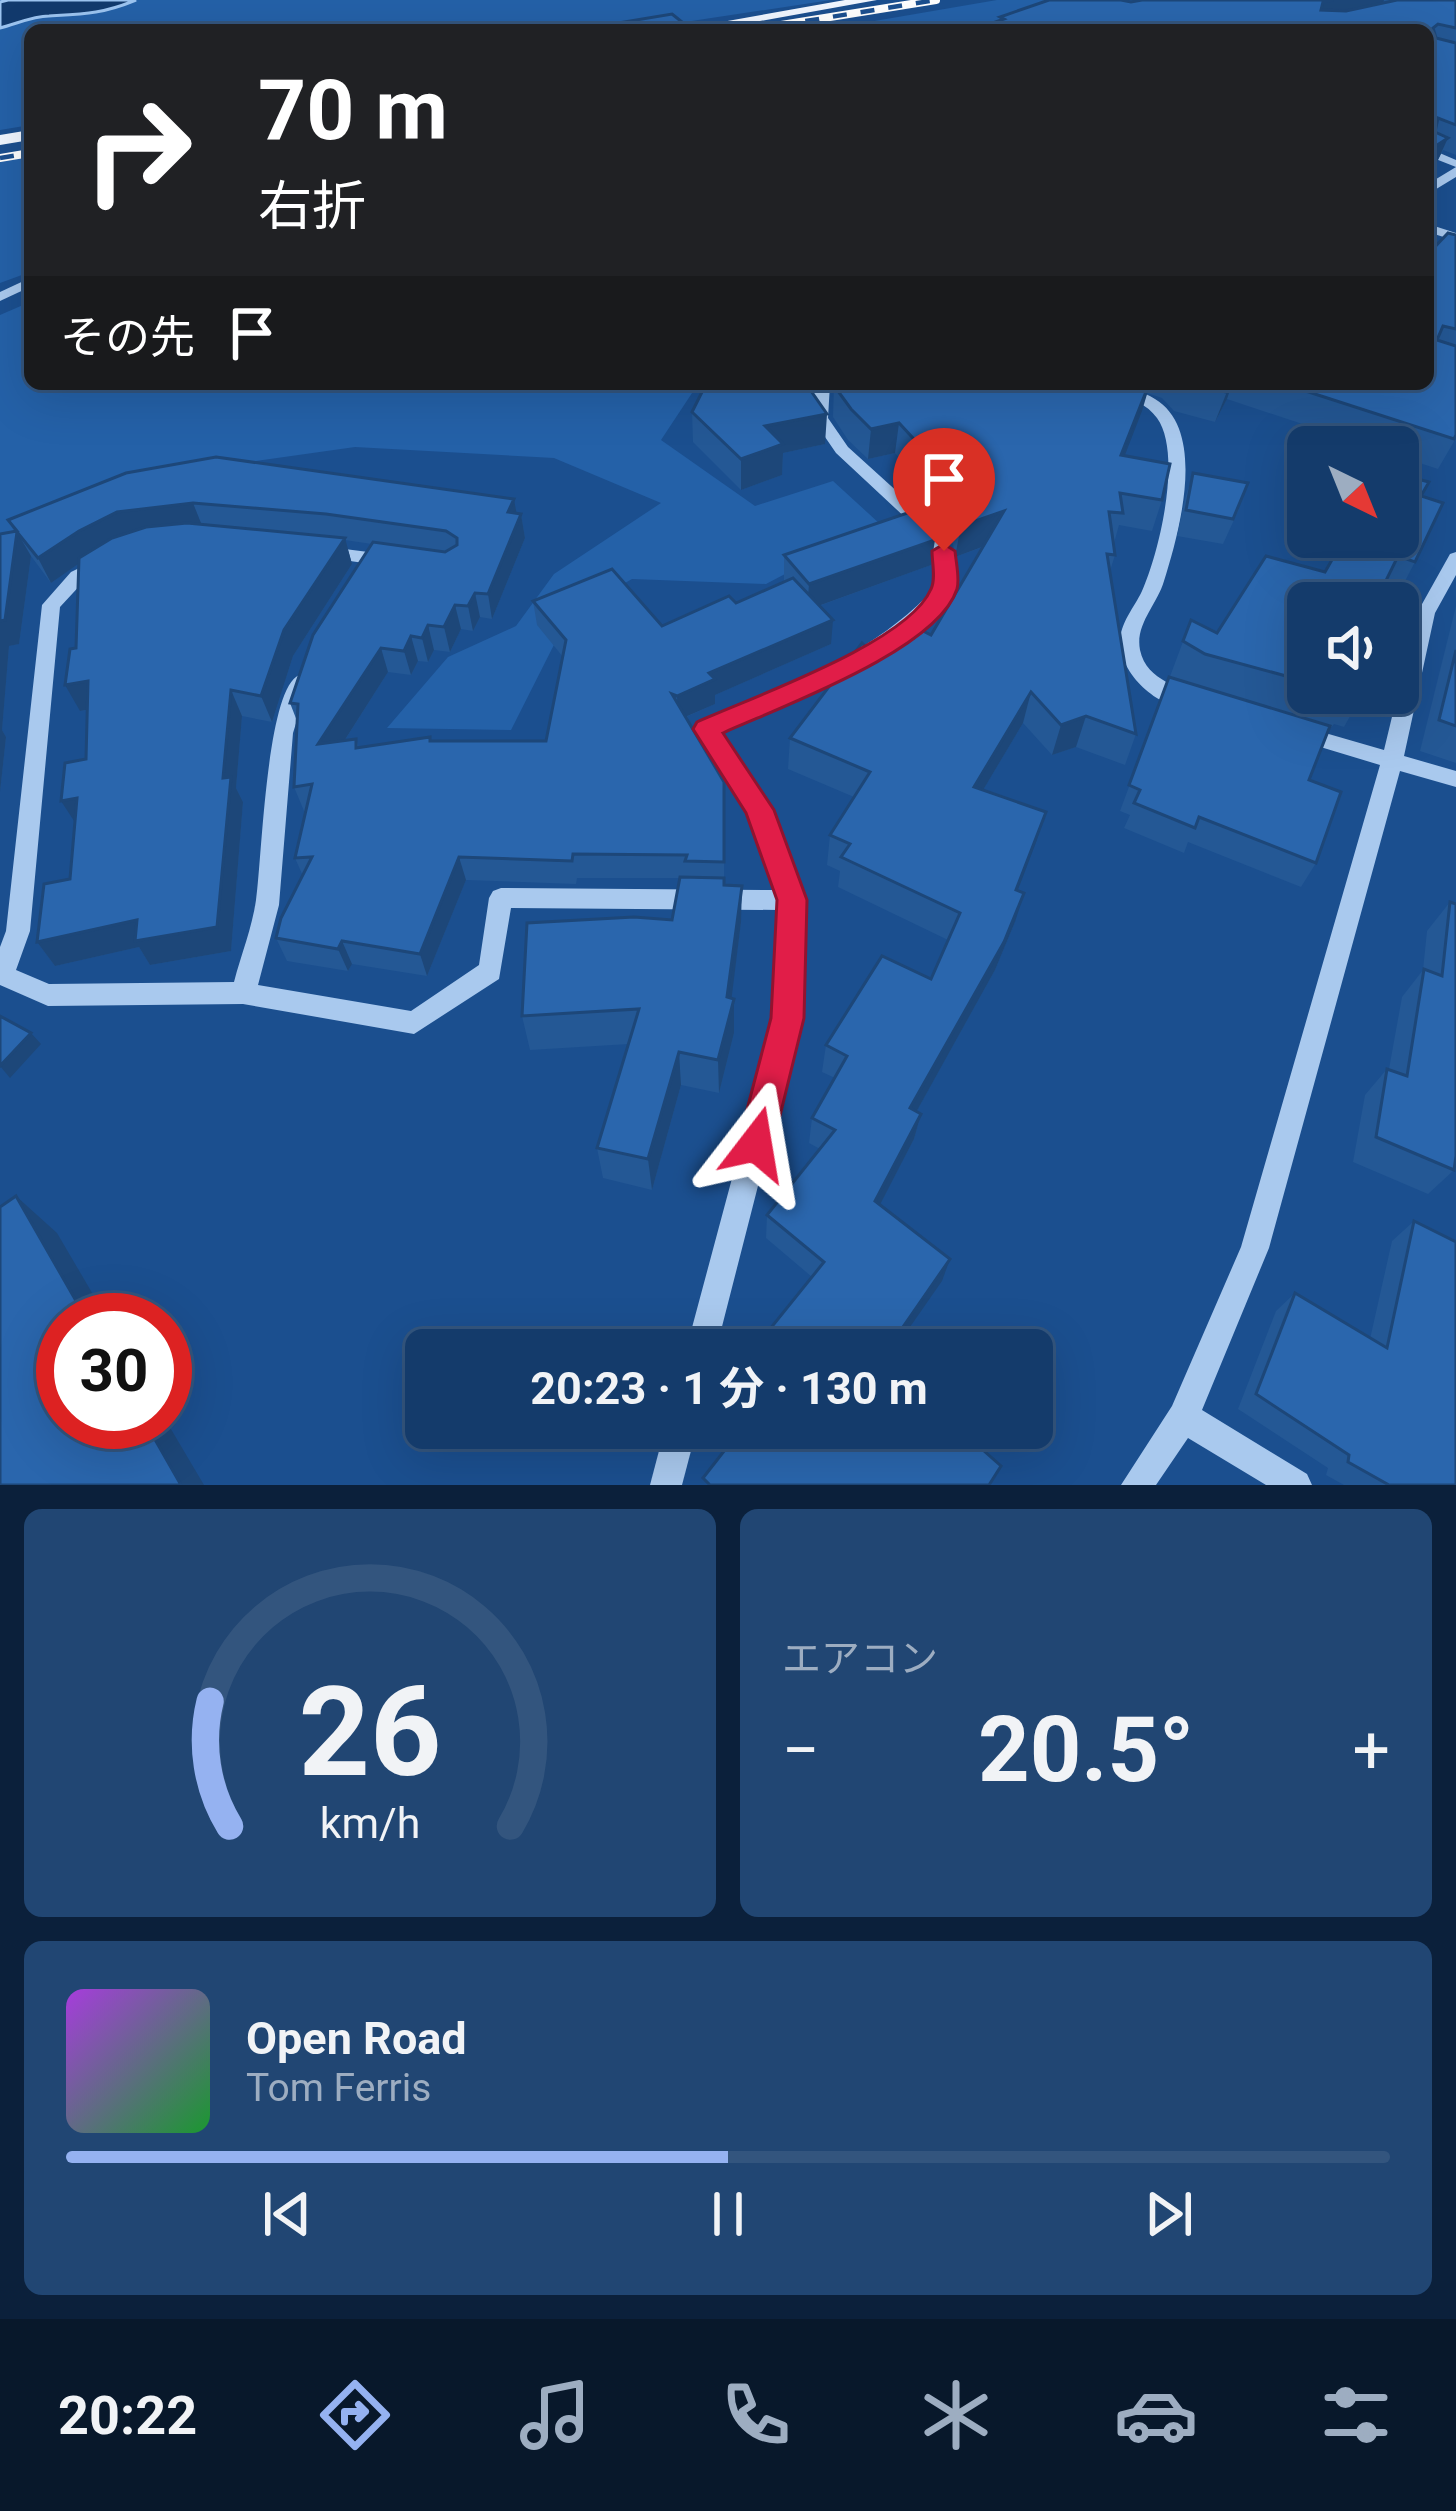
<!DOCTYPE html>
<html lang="ja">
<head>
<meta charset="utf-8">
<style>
	:root { --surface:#143b6b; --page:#214673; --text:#f1f3f6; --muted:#9dadc1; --line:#33557e; --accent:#95b2f1 }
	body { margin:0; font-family:Roboto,"Noto Sans JP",sans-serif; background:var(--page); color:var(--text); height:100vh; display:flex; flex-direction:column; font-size:45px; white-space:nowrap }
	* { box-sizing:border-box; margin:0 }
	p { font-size:39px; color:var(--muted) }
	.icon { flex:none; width:66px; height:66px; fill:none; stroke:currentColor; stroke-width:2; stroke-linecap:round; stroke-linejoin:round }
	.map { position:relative; height:1485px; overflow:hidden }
	.panel { display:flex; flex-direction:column; gap:24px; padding:24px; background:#0b203b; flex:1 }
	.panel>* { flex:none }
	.banner { position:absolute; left:24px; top:24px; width:1410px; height:366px; border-radius:18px; box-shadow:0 12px 48px #0002,0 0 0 3px var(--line); background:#202124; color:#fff; overflow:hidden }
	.needle { width:78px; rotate:137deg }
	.buttons { position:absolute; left:1287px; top:426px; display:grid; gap:24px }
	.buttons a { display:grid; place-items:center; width:132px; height:132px; border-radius:18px; background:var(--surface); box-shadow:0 12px 48px #0002,0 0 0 3px var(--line); font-size:60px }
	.speed { position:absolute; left:36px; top:1293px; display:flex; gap:24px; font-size:60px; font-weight:700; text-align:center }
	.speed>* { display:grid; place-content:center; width:156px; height:156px; border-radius:50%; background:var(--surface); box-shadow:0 12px 48px #0002,0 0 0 3px var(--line); line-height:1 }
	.speed .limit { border:18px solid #d22; background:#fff; color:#111 }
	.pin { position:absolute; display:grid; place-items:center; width:102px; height:102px; color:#fff; margin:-123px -51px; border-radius:50% 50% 50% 0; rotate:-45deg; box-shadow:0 0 12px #0007 }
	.pin .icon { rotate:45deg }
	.me { position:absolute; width:132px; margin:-66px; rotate:14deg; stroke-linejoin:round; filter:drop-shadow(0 0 9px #0008) }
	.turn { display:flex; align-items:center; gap:42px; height:252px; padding:0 36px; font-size:54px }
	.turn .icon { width:156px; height:156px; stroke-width:2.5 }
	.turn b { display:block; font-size:84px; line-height:102px }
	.then { display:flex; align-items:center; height:114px; padding:0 36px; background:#0003; gap:24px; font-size:45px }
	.big { font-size:90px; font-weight:700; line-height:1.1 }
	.panel .widget { flex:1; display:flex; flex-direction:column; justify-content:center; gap:18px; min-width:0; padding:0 42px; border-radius:18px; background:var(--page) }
	.panel .dial { align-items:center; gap:0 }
	.dial svg { height:312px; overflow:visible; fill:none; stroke:var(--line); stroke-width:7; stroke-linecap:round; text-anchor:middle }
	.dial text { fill:var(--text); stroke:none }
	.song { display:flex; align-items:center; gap:36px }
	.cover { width:144px; height:144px; border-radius:18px; background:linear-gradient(135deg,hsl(280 70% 55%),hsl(130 70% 35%)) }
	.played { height:12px; border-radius:6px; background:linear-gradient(90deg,var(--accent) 50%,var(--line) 50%) }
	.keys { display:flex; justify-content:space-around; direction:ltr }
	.heat { display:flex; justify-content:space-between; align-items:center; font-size:66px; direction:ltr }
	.panel .tiles { flex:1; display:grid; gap:24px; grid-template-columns:1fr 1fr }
	.widget:last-child { grid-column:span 2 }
	.trip { position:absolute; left:405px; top:1329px; width:648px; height:120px; border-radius:18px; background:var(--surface); box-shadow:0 12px 48px #0002,0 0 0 3px var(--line); font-weight:700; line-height:120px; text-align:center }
	.tab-bar { display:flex; height:192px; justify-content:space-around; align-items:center; background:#08182b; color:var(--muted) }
	.tab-bar .icon { width:84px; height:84px }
	.tab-bar .on { color:var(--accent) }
	.tab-bar b { font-size:54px; color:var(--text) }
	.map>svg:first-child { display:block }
	.green { fill:#2461a8 }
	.water { fill:#123a6d; stroke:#9cc4f0; stroke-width:3 }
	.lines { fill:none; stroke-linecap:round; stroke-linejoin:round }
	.minor { fill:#a9c9ee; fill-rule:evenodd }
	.major { fill:#f0f6ff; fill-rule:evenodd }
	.rail-casing { stroke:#fff; stroke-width:8 }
	.rail { stroke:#1b4f8f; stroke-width:4.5; stroke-dasharray:14; stroke-linecap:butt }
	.wall { fill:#245895 }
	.shaded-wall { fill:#1d4779 }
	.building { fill:#2a66ad; stroke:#1d4779; stroke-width:3 }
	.route { fill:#e11d48; stroke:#92132f; stroke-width:3 }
</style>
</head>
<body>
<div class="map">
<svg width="1456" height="1485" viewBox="0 0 1456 1485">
	<rect width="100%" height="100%" fill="#1b4f8f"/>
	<g class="green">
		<polygon points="0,0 831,0 632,30 30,30 30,125 0,130"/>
		<polygon points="997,0 1133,0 1088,6 1013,30 822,30"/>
		<polygon points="30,157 30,272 0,283 0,162"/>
		<polygon points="30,302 30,384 698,384 661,440 755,506 833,481 880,524 766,584 632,579 569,615 511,730 387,728 448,657 516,626 554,574 661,503 554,458 355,447 193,470 50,537 0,547 0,315"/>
	</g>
	<path class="water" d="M8 0H136C102 14 84 14 49 16 33 16 16 24 0 28V2Z"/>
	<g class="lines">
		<g class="minor">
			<polygon points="252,22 258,22 263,26 255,28"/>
			<polygon points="1428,148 1456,160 1456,177 1428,194 1428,184 1456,167 1428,156"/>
			<polygon points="1428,224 1456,233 1456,241 1428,232"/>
			<polygon points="30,278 30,287 0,301 0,292"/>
			<path d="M814 384H830L828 418 848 447 922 514 950 547 954 588C898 665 803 695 719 732L770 810 804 900 801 1018 716 1350H686L775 1018 780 910 511 908 499 979 414 1034 243 1004 48 1006 0 985V947L6 931 42 605 71 572 104 556 113 562 85 580 60 607 30 931 16 970 49 984 234 982C241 955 252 928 256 900 262 860 266 690 299 675L309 682 293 733 279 905 258 985 411 1011 479 965 489 898 493 891 501 888 777 890 749 812 696 729 699 724C784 687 871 657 936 587L935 552 910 522 836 453 812 418Z"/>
			<path d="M1073 384C1100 384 1131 384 1155 399 1208 431 1179 533 1164 581 1157 605 1135 624 1140 650 1147 683 1182 684 1200 703L1197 708C1164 714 1120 676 1120 642 1120 623 1134 608 1142 591 1159 553 1183 454 1157 418 1137 390 1099 399 1073 384Z"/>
			<polygon points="321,546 392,555 401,561 392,567 315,556 312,552 315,548"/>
			<polygon points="1456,552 1456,575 1435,613 1404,756 1456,771 1456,787 1400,771 1269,1248 1202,1410 1307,1474 1312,1485 1266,1485 1188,1438 1156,1485 1121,1485 1172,1406 1241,1247 1380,765 1294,739 1291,734 1301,726 1384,750 1417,613 1450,554"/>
			<polygon points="665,1428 697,1428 682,1485 650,1485"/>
		</g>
		<g class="major">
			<polygon points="845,0 877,0 710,30 677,30"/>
			<polygon points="30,130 30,140 0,145 0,135"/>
		</g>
		<defs>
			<g id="rail">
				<polyline points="750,30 936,0"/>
				<polyline points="0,158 30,153"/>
			</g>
		</defs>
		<use href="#rail" class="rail-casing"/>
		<use href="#rail" class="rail"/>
	</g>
	<g class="wall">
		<polygon points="1142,0 1456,0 1456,155 1443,150 1436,164 1428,170 1428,30 999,20 1000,17"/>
		<polygon points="1456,235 1456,438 1438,469 1398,456 1398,447 1372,447 1227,399 1215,422 1174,411 1162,398 1147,393 1124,456 1162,500 1152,531 1119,525 1114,543 1115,555 1110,571 1136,734 1125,765 1076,747 1052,755 1023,723 983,790 1046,812 1018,890 1015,922 995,970 916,1112 921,1114 914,1139 880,1204 942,1281 812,1277 766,1238 767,1215 820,1149 809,1143 812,1118 835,1078 822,1072 826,1045 931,979 948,940 838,887 840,871 827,865 830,835 854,797 788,769 790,738 875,656 914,638 931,635 983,547 955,557 953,544 939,527 942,506 895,453 868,459 848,440 833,417 834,384 1428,384 1431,251"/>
		<polygon points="809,388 825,444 783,453 782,475 741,490 693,442 692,412"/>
		<polygon points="126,473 521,514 525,538 492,619 480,617 473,631 461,629 450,652 434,650 428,662 418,661 411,675 388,672 345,740 356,739 359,748 431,741 546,741 563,657 537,625 533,601 662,626 736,603 784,582 784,555 931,565 819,606 831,644 715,695 715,704 686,717 724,782 724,885 741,922 731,998 734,1033 719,1093 681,1085 652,1190 603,1178 597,1148 629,1044 530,1050 522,1016 672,920 680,878 577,878 576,884 466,880 427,976 352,964 348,971 287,961 276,938 303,876 295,858 306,811 304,811 294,787 297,721 290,703 372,544 345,540 352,564 293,656 272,722 242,716 236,788 243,802 231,951 150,965 139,947 55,966 37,942 70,879 86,759 87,710 80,711 76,648 79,563 51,583 31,556 19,644 9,646 2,730 6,737 0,792 0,534 14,531 8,520"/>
		<polygon points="1193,473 1239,509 1223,544 1177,536 1185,499"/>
		<polygon points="1422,496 1415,562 1395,600 1379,594 1308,603 1308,693 1363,693 1344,727 1334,724 1329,730 1309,780 1316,863 1301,887 1188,842 1184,853 1124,828 1130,815 1120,811 1191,620 1217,633 1325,572"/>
		<polygon points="1456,606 1456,763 1420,751"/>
		<polygon points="1450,902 1454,1170 1428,1194 1353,1162 1365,1095 1387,1069 1389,1069 1402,997 1423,970 1427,931"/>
		<polygon points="1414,1221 1456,1485 1344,1485 1326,1475 1328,1468 1238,1409 1276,1311 1295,1293 1370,1339 1392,1241"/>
	</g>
	<g class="shaded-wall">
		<polygon points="1333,0 1384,0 1380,12 1315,26 1323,2"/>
		<polygon points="1448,138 1436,164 1428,170 1428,151"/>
		<polygon points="1150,384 1142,411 1113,486 1121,455"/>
		<polygon points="1230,384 1232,384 1227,399 1215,422"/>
		<polygon points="827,414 825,444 783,453 782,475 741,490 741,459 765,426"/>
		<polygon points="899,423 895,453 868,459 871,429"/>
		<polygon points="514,499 518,522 521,514 525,538 492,619 488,594 508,512"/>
		<polygon points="193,503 203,528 91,555 51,583 38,558 79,531 117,512"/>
		<polygon points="1004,511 998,541 955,557 961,526"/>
		<polygon points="17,532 31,556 19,644 9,646 2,730 6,737 0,792 0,621"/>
		<polygon points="345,538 352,564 293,656 272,722 261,696 284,630"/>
		<polygon points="935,540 931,565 807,610 809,584"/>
		<polygon points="475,593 480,617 473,631 468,606"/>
		<polygon points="455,605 461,629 450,652 444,627"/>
		<polygon points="833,620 831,644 715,695 715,704 678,720 677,696 709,673"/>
		<polygon points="428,625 434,650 428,662 422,638"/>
		<polygon points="411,636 418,661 411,675 404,651"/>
		<polygon points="381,648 388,672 327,768 318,744"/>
		<polygon points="88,681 102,707 80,711 65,685"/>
		<polygon points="231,690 242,716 236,788 243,802 231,951 150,965 139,947 55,966 37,942 223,778"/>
		<polygon points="1031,692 1023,723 967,817 974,787"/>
		<polygon points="1086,716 1076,747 1052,755 1061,725"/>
		<polygon points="77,798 78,827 61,801"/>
		<polygon points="1046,812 1036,842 1007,919 1016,890"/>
		<polygon points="459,857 466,880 427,976 420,954"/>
		<polygon points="742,886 741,922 729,1019 734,999 734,1033 719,1093 718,1060"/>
		<polygon points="1024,893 1015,922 995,970 904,1134 910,1108"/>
		<polygon points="342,941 352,964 348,971 338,949"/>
		<polygon points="31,1033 41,1044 10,1078 0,1066"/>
		<polygon points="679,1052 681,1085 652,1190 648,1159"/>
		<polygon points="921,1114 914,1139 870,1224 875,1201"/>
		<polygon points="16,1196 57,1233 108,1320 87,1320"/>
		<polygon points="950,1259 942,1281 894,1350 887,1350"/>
		<polygon points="165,1419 204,1485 181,1485 145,1422 165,1422"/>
	</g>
	<g class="building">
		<polygon points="1049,0 1121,0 1131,2 1142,0 1333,0 1323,2 1321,10 1346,11 1397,0 1456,0 1456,28 1438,24 1433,28 1436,38 1456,43 1456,125 1438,118 1435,132 1448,138 1428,151 1428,30 973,30 1004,19 1000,17"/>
		<polygon points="672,14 692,30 576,30"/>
		<polygon points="1448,233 1456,235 1456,329 1443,326 1437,340 1456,346 1456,435 1454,439 1284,384 1428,384 1428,250 1431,251"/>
		<polygon points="706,384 809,384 809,388 827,414 765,426 783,444 741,459 692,412"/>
		<polygon points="835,384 1149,384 1121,455 1170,464 1162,500 1120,493 1123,513 1109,512 1115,555 1107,554 1136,734 1086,716 1061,725 1031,692 974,787 1046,812 1016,890 1024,893 1004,942 910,1108 921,1114 875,1201 950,1259 887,1350 753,1350 824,1262 767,1215 835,1130 812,1118 847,1056 826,1045 882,956 931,979 960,913 841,857 850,844 830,835 870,772 790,738 862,643 875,656 898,631 914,638 921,630 931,635 1004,511 961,526 959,513 944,496 961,490 899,423 871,429 851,409 835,387"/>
		<polygon points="1194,384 1230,384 1226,392"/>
		<polygon points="216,457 514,499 508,512 521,514 488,594 475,593 468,606 455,605 444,627 428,625 422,638 411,636 404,651 381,648 318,744 356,739 356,748 430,737 430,741 546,741 566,640 533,601 612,569 662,626 729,596 736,603 793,578 833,620 709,673 715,679 677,696 672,694 724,782 724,862 685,861 687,855 573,854 572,861 459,857 420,954 342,941 338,949 276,938 281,918 312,857 295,858 312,784 294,787 298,704 290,703 313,635 373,542 445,552 457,545 457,538 446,531 326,514 193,503 117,512 79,531 38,558 17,532 5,620 0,621 0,534 17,531 8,520 126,473"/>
		<polygon points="1193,473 1248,483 1233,519 1186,510"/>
		<polygon points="1398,474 1429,482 1421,496 1443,503 1415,562 1398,556 1375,603 1308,603 1308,682 1205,654 1183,641 1191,620 1217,633 1266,556 1325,572 1345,537 1398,537"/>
		<polygon points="919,509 935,528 935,540 809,584 784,555"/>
		<polygon points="187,523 345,538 284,630 261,696 231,690 223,778 231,777 217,927 135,941 137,920 37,942 44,884 70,879 77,798 61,801 65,763 86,759 88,681 65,685 70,649 76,648 79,558 112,538 146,527"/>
		<polygon points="1456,650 1456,726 1439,720"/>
		<polygon points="1169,677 1330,726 1309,780 1341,792 1316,863 1199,817 1195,828 1134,803 1140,790 1129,785"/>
		<polygon points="680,877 724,878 724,885 742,886 727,997 734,999 718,1060 679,1052 648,1159 597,1148 639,1009 522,1016 527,923 634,917 672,920"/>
		<polygon points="1450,902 1456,904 1456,1156 1454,1170 1376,1137 1387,1069 1407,1076 1424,969 1442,976"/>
		<polygon points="0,1016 31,1033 0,1066"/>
		<polygon points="16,1196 87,1320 63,1320 63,1422 145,1422 181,1485 0,1485 0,1207"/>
		<polygon points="1414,1221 1456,1242 1456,1485 1389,1485 1348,1462 1349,1455 1256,1394 1295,1293 1387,1348"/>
		<polygon points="742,1428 958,1428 1001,1466 989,1485 710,1485 703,1478"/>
	</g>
	<path class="route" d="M944 544 955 551C956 562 960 579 957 589 938 650 780 707 723 733L774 810 807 900 804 1018 773 1144 768 1156 756 1161 743 1156 738 1144 771 1018 777 900 746 813 693 729 697 722C752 697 908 643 931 589 936 579 932 562 932 551Z"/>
</svg>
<div class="buttons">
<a><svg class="needle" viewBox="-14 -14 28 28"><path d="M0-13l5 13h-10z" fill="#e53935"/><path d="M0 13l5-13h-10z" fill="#9dadc1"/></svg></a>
<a><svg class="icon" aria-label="sound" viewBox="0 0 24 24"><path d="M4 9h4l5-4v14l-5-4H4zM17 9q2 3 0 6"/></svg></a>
</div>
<div class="speed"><div class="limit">30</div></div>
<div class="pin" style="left:944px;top:551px;background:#d93025"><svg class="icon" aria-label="arrive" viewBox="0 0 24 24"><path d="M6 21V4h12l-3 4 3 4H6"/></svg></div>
<svg class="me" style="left:756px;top:1144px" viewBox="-20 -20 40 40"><path d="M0-17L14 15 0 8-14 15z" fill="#e11d48" stroke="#fff" stroke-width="4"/></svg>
<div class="trip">20:23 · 1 分 · 130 m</div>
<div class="banner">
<div class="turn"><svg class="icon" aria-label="right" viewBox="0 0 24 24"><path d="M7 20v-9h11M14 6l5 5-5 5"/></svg><div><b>70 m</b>右折</div></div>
<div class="then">その先<svg class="icon" aria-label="arrive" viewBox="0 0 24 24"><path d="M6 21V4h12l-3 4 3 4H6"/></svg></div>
</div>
</div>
<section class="panel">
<div class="tiles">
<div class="widget dial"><svg viewBox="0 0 100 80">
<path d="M14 69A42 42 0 1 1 86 69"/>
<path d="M14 69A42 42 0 0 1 9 37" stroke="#95b2f1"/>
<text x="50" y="56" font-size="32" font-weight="700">26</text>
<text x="50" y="72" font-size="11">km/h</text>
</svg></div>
<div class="widget"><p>エアコン</p>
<div class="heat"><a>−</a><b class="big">20.5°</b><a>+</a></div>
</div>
<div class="widget">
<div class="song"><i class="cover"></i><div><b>Open Road</b><p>Tom Ferris</p></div></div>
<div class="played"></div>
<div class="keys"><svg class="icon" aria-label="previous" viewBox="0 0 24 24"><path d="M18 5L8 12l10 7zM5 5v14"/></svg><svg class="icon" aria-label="pause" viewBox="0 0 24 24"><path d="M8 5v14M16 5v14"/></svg><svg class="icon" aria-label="next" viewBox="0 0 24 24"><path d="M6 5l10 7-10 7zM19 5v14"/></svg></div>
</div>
</div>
</section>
<nav class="tab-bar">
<b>20:22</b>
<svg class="icon on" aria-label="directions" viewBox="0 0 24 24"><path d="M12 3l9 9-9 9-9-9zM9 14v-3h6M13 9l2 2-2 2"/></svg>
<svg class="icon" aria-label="music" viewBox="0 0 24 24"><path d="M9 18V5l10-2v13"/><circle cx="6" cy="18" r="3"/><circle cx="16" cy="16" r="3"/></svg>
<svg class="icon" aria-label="phone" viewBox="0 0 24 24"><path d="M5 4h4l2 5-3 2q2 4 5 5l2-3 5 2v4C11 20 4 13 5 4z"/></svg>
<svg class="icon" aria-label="climate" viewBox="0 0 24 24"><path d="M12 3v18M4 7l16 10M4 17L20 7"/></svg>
<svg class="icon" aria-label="car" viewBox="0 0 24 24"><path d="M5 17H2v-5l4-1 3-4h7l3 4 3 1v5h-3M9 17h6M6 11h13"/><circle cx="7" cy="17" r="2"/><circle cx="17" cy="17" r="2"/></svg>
<svg class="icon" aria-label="filters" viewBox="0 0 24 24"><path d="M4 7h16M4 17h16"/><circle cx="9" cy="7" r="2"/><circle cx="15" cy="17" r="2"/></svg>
</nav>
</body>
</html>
